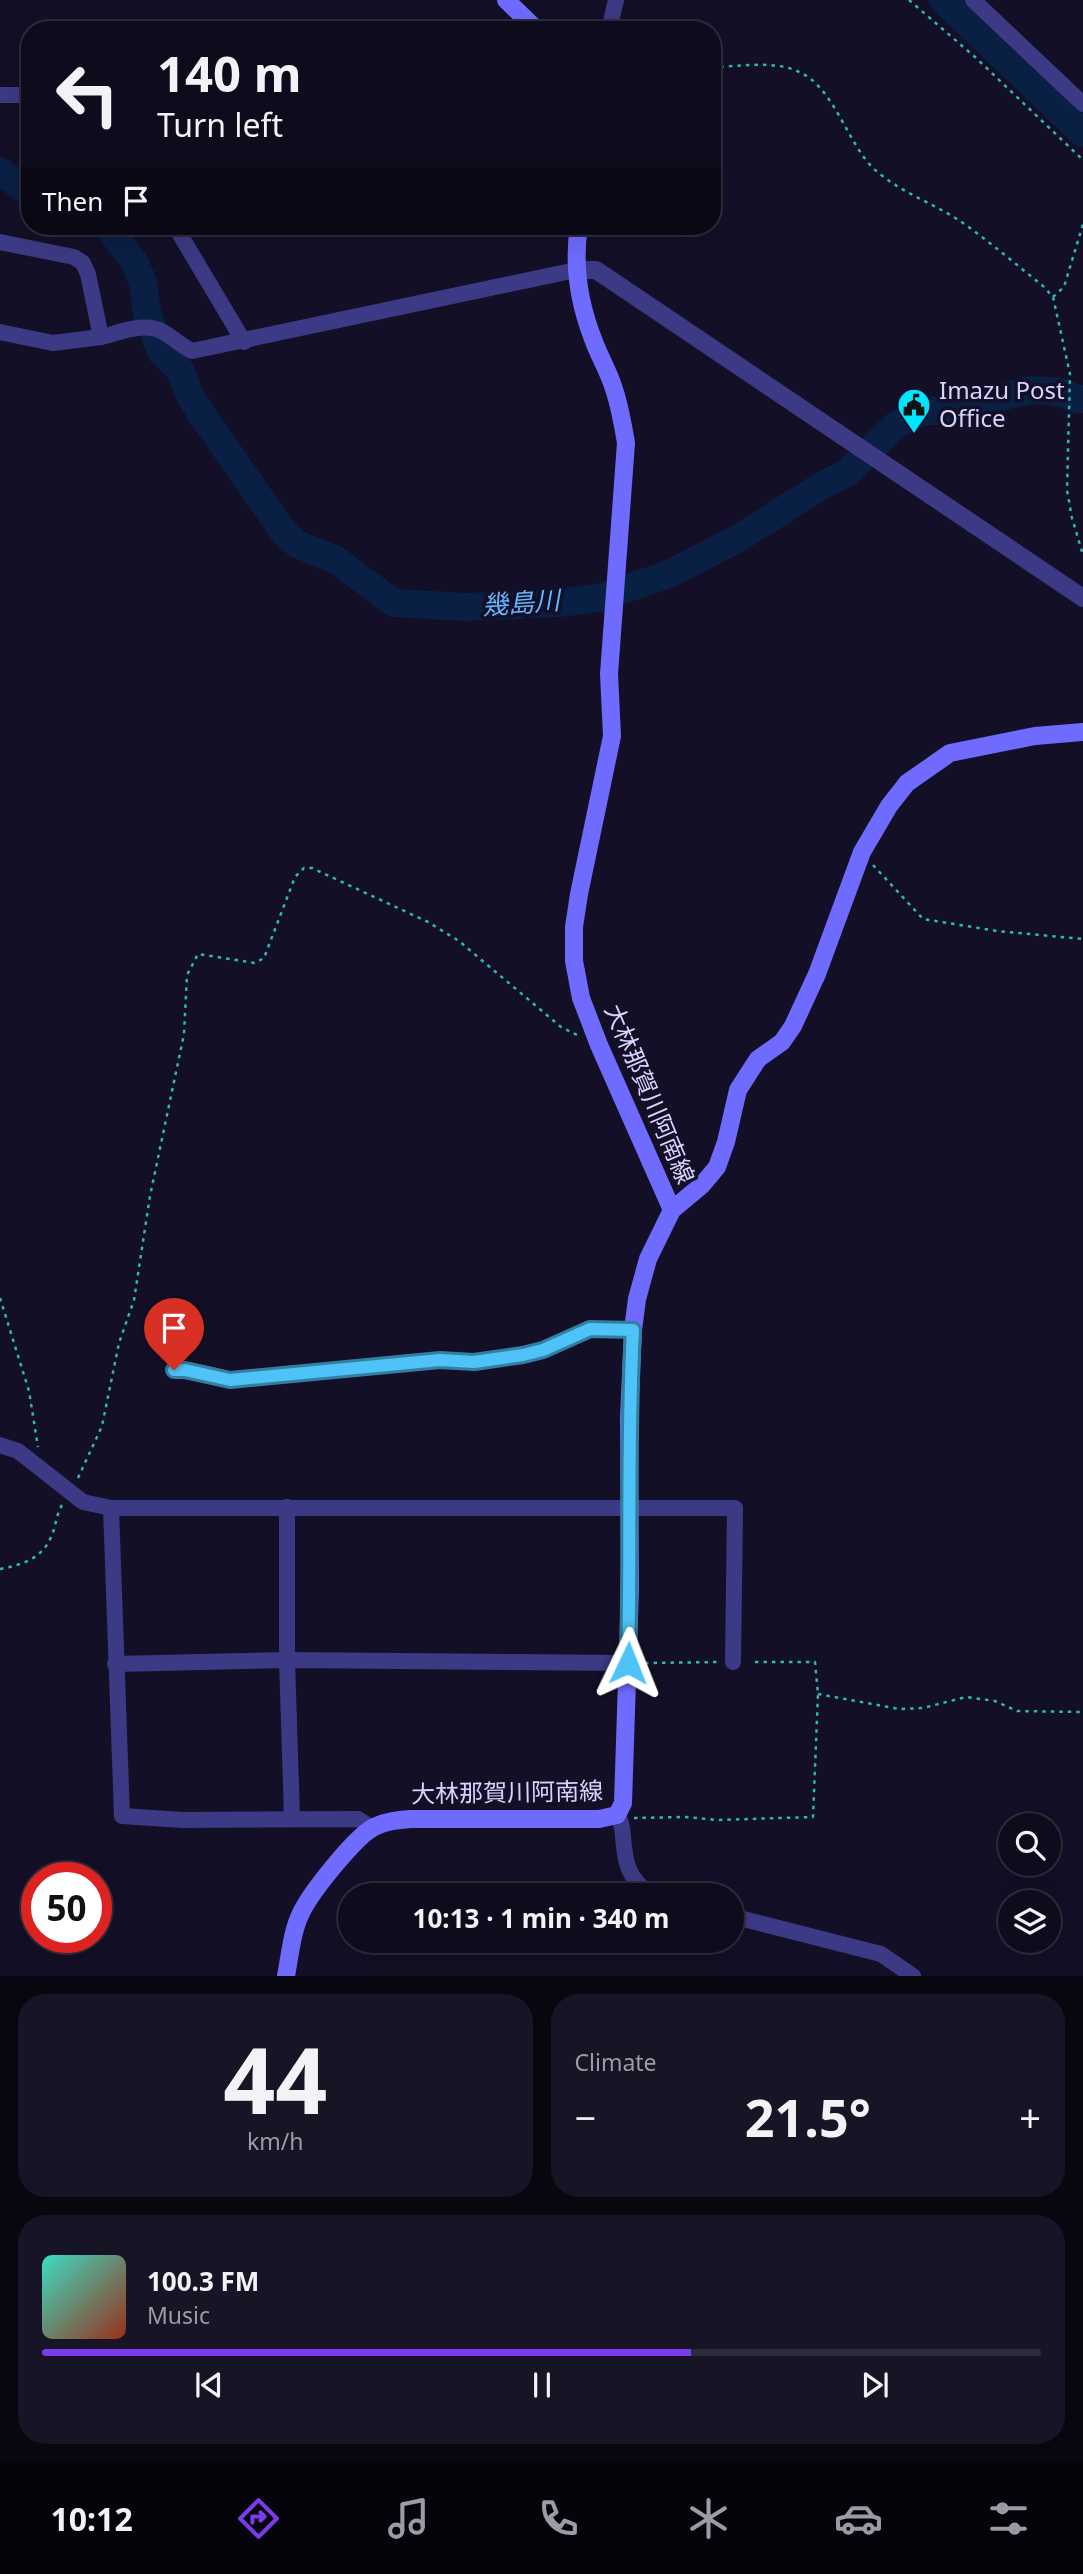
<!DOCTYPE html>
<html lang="en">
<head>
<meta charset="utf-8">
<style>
	:root { --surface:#0e0b1c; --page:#171425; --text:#f1f3f6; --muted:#9b9ba3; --line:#2e2b3b; --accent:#7c3aed }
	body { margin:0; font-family:"Noto Sans","Noto Sans JP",sans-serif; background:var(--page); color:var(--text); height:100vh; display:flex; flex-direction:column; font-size:26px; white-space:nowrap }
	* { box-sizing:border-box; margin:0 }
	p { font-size:23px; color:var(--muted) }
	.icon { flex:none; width:38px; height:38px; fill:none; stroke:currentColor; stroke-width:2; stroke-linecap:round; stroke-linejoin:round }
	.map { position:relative; height:1976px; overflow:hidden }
	.drawer { display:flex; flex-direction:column; gap:18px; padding:18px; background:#08060f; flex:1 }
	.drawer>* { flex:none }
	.top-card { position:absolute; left:21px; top:21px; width:700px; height:214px; border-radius:28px; box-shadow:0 7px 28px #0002,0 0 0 2px var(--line); background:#0e0b1c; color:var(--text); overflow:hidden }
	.buttons { position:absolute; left:998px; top:1813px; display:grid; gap:14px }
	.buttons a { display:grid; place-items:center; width:63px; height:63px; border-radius:50%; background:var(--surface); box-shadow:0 7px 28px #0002,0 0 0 2px var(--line); font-size:35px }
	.speed { position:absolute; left:21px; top:1862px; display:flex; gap:14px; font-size:35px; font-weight:700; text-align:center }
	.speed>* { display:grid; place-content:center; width:91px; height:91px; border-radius:50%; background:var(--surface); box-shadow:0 7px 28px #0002,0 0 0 2px var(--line); line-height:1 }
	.speed .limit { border:10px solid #d22; background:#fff; color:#111 }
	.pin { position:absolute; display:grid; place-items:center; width:60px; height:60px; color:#fff; margin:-72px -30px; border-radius:50% 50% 50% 0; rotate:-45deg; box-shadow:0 0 7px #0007 }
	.pin .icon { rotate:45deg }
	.me { position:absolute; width:77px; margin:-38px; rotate:2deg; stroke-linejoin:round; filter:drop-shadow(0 0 5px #0008) }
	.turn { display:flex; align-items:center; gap:24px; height:147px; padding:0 21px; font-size:32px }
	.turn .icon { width:91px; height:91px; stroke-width:2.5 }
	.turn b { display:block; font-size:49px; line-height:60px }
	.then { display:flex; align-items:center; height:66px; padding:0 21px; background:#0003; gap:14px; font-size:26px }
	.big { font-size:52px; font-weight:700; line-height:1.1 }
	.drawer .widget { flex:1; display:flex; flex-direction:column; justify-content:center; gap:10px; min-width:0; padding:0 24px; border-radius:28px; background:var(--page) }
	.drawer .dial { align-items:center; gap:0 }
	.dial b { font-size:91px; line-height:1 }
	.song { display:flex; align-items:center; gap:21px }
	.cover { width:84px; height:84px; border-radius:10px; background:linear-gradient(135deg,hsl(170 70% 55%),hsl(10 70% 35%)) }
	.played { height:7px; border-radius:4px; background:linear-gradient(90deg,var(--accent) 65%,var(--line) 65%) }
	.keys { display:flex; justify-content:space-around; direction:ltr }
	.heat { display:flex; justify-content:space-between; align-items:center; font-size:38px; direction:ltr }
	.drawer .tiles { flex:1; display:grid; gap:18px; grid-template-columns:1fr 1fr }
	.widget:last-child { grid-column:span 2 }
	.trip { position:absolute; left:338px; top:1883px; width:406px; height:70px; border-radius:35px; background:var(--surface); box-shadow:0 7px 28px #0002,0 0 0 2px var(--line); font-weight:700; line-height:70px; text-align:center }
	.menu { display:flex; height:112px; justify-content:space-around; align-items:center; background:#06040b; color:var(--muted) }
	.menu .icon { width:49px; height:49px }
	.menu .active { color:var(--accent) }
	.menu b { font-size:32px; color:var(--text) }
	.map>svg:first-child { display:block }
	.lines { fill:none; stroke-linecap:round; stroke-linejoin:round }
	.river { stroke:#0a1f44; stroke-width:28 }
	.path { stroke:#2fb8b0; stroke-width:2.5; stroke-dasharray:3.5 5; stroke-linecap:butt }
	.minor { stroke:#3d3a85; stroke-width:16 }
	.tertiary { stroke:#3d3a85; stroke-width:18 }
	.secondary { stroke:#6f6bff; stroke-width:18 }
	.route-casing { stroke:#337fa1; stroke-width:18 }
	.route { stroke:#4fc3f7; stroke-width:12 }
	.labels { text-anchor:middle; stroke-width:7; stroke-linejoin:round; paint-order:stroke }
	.poi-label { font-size:24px; fill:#d9d4ff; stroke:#130f26; text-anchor:start }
	.street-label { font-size:24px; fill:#d9d4ff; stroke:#130f26 }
	.water-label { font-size:26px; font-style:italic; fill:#62b6ff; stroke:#130f26 }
</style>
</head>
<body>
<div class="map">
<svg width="1083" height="1976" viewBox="0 0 1083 1976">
	<rect width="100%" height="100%" fill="#130f26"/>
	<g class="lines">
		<g class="river">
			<polyline points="943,0 1083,133"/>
			<polyline points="0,171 21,187 30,189"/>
			<polyline points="107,226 135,263 143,283 147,313 161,352 181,371 189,394 200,412 283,531 297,544 336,560 394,603 465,607 559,603 599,598 669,574 739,538 821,486 847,473 895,426 923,411 952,411 986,400 1031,390 1061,392 1076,399 1083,399"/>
		</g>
		<g class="path">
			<polyline points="909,0 975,57 1083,160"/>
			<path d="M712 67C738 67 773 60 797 71 833 85 846 140 872 167 898 192 934 203 963 223 991 243 1017 265 1043 286L1053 297 1070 374 1067 490 1072 518 1083 555"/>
			<polyline points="1053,297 1064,287 1083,224"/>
			<polyline points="873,865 923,919 997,931 1083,939"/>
			<polyline points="0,1298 29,1391 38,1447"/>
			<polyline points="78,1478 102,1426 119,1343 134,1300 150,1196 184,1034 187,975 198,954 255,963 264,958 295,877 304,868 312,868 428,922 459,941 561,1027 577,1035"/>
			<path d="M0 1569C21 1565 42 1559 51 1537 56 1527 56 1515 62 1505"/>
			<polyline points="645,1663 719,1662"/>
			<polyline points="818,1694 899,1709 923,1708 966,1697 995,1701 1017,1711 1083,1712"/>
			<polyline points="634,1818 686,1817 717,1820 813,1817 818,1694 815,1662 750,1662"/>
		</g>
		<g class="minor">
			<polyline points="973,0 1083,104"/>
			<polyline points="609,30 616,0"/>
			<polyline points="0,95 30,95"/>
			<polyline points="175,226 244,342"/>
			<path d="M0 242 74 257 83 263 88 274 101 337C119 333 145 321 163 332 174 338 181 346 192 351L576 270"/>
			<polyline points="0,332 53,343 101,337"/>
			<polyline points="174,1370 208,1374 230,1380 440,1360 474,1362 523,1355 543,1350 590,1330 633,1330"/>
			<polyline points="0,1445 18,1451 83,1502 111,1508 735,1508 733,1662"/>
			<polyline points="287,1507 287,1660 292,1818"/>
			<polyline points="111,1508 122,1816 183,1820 358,1819 372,1828"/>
			<polyline points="115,1664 287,1660 628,1663"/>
			<path d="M617 1815C622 1822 622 1828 623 1836 625 1864 628 1878 651 1895"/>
			<polyline points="732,1916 881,1954 913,1976"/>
		</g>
		<polyline class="tertiary" points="576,270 596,270 1083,598"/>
		<g class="secondary">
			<polyline points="506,0 537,30"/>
			<path d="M579 226C573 264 579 303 593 339 599 356 609 372 614 389 620 407 623 425 626 443L609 674 612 736 579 894 574 927V961L581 998 599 1045 672 1210"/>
			<path d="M286 1976C290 1955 292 1931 301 1913 311 1892 355 1837 374 1827 386 1821 398 1820 411 1819H599L617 1815 623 1803 630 1588 629 1417 633 1330 637 1299 648 1259 672 1210 702 1185 717 1167 726 1142 738 1090 758 1059 782 1042 793 1026 817 974 862 852 889 806 907 783 950 753 1035 736 1083 732"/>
		</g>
	</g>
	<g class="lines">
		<defs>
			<path id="route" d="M174 1370H185L230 1380 440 1360 474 1362 523 1355 543 1350 590 1329 633 1330C627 1441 631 1552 628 1663"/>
		</defs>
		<use href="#route" class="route-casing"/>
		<use href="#route" class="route"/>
	</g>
	<defs>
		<symbol id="civic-pin" viewBox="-11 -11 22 30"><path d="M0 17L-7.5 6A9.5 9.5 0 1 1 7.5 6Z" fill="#00e5ff" stroke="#130f26"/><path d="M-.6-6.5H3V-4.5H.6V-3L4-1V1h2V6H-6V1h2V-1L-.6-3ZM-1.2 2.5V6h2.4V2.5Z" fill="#111"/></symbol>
	</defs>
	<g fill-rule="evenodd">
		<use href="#civic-pin" x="895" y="386" width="38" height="52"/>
	</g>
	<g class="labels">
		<g class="poi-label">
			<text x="939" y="399">Imazu Post<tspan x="939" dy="28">Office</tspan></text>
		</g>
		<g class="street-label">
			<text transform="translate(649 1094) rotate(67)" y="8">大林那賀川阿南線</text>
			<text transform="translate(507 1793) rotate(-1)" y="8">大林那賀川阿南線</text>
		</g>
		<g class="water-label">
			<text transform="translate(521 603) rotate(-4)" y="9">幾島川</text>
		</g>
	</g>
</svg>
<div class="buttons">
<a><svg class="icon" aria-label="search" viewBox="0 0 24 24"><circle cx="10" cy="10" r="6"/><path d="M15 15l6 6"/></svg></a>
<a><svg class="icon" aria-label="layers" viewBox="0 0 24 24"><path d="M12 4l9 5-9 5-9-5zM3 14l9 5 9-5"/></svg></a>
</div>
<div class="speed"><div class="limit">50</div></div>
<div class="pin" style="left:174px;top:1370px;background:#d93025"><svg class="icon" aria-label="arrive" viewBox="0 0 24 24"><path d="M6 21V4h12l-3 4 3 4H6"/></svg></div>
<svg class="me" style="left:628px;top:1663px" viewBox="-20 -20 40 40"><path d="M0-17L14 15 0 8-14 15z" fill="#4fc3f7" stroke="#fff" stroke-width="4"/></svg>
<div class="trip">10:13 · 1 min · 340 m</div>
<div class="top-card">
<div class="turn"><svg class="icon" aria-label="left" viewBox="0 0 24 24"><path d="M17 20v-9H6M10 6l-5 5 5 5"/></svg><div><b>140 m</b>Turn left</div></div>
<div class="then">Then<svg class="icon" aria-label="arrive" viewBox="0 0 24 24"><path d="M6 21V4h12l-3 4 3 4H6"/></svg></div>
</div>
</div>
<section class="drawer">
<div class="tiles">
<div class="widget dial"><b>44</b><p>km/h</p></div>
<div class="widget"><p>Climate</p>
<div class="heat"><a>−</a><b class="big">21.5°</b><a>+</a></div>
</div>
<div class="widget">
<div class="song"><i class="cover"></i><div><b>100.3 FM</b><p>Music</p></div></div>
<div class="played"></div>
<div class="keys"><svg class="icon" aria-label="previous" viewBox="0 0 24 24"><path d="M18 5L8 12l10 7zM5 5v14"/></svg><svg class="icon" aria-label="pause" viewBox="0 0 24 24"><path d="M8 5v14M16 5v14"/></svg><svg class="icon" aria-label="next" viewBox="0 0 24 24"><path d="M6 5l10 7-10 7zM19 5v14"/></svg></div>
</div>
</div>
</section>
<nav class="menu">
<b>10:12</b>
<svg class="icon active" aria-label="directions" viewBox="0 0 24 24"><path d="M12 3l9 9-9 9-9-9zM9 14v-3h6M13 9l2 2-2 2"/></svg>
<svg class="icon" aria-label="music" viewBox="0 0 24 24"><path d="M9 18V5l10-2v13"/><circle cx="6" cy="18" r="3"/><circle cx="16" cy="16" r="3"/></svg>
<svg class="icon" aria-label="phone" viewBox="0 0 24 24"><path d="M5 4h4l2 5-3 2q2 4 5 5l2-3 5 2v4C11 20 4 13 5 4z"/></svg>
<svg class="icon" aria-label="climate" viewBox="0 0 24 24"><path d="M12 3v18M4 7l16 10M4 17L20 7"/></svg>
<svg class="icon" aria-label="car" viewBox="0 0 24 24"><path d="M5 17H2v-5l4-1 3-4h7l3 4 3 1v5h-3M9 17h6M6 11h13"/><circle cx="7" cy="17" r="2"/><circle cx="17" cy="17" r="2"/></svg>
<svg class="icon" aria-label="filters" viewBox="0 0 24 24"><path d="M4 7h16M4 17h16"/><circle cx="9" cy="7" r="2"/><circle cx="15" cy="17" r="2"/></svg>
</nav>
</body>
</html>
